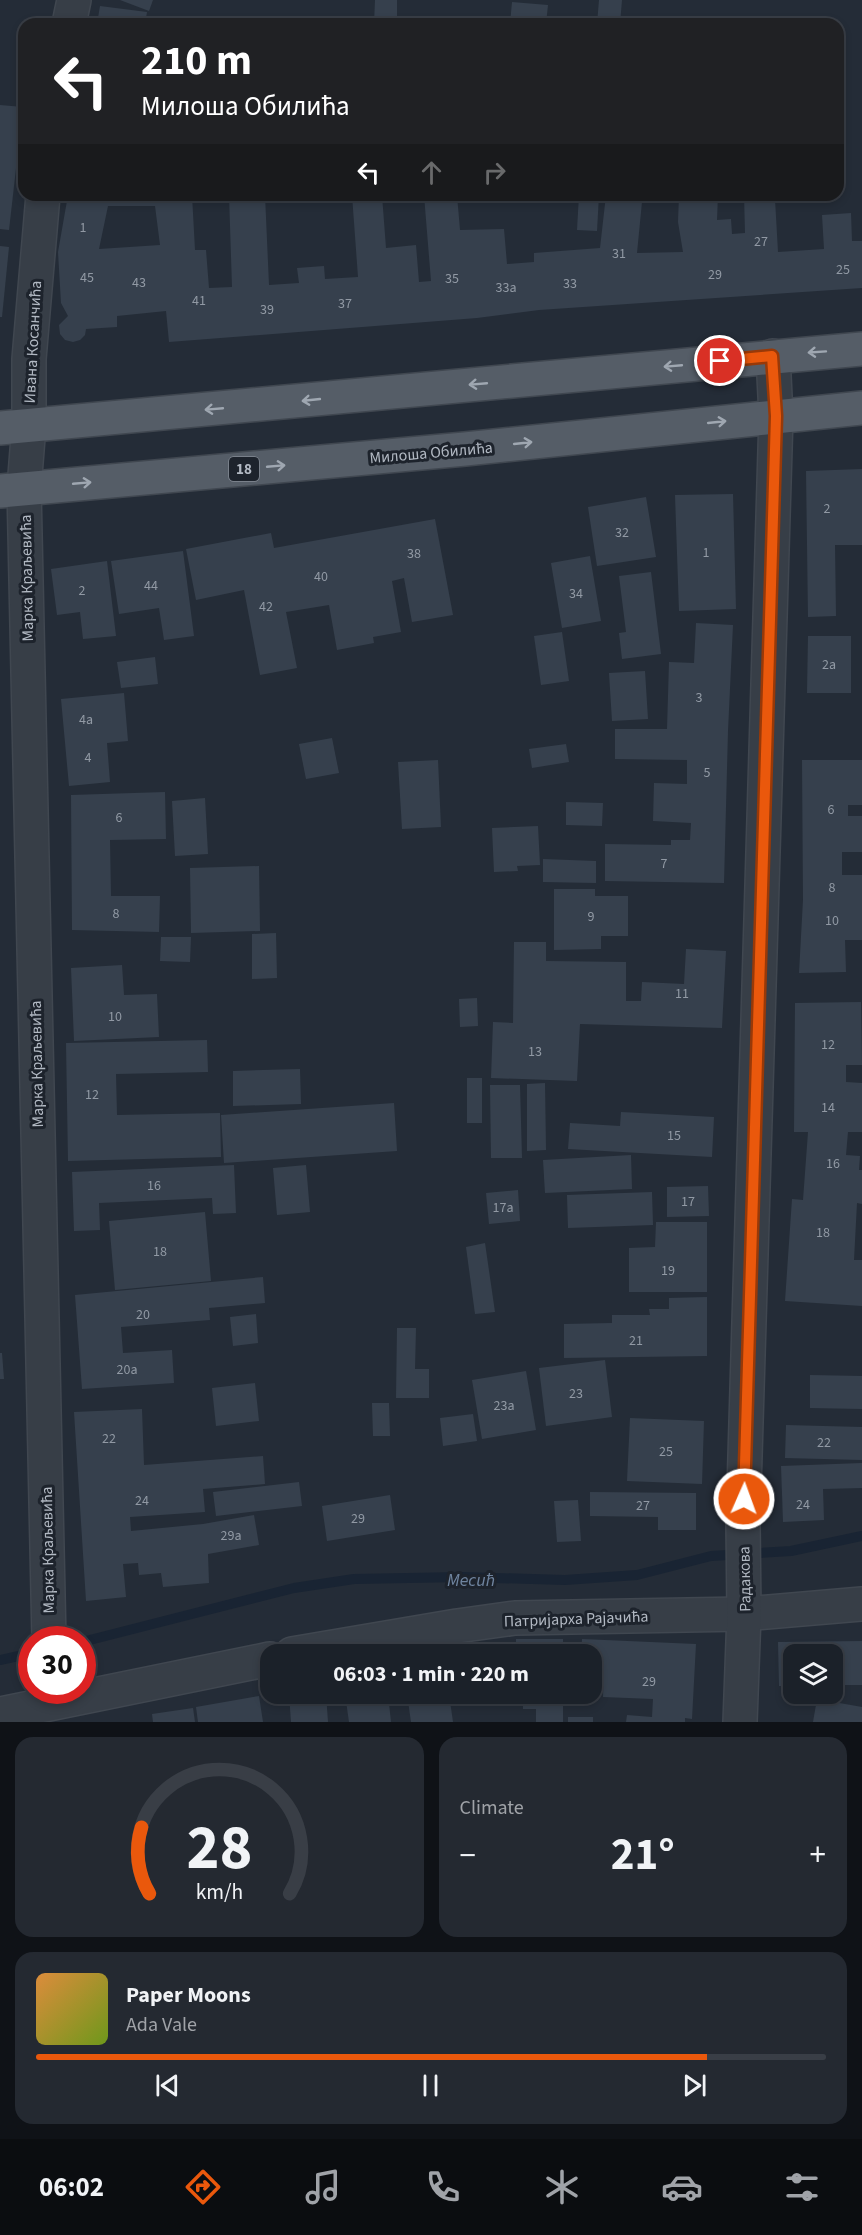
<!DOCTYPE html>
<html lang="en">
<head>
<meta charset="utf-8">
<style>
	:root { --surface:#1b2129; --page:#242931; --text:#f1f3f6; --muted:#a0a3a8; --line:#393e46; --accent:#ea580c }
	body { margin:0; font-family:"Source Sans 3",sans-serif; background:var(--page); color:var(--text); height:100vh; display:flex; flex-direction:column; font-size:22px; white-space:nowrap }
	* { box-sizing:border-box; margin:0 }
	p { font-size:20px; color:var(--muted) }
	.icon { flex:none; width:33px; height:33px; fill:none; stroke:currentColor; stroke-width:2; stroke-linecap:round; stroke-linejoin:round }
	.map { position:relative; height:1722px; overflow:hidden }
	.details { display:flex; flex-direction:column; gap:15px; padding:15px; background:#0f1217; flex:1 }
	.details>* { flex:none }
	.hud { position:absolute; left:18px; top:18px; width:826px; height:183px; border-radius:18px; box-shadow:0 3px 9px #0003,0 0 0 2px var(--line); background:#202124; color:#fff; overflow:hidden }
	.controls { position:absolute; left:783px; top:1644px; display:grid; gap:12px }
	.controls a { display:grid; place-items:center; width:60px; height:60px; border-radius:12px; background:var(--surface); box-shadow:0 3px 9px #0003,0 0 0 2px var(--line); font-size:30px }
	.speed { position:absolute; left:18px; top:1626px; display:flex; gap:12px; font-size:30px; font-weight:700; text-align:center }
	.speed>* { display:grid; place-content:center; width:78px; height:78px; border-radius:50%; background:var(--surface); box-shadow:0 3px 9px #0003,0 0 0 2px var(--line); line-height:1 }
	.speed .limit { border:9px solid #d22; background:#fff; color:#111 }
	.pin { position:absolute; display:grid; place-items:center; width:51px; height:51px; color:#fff; margin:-26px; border:3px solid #fff; border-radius:50%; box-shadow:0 2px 6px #0007 }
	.me { position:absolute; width:66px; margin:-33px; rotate:2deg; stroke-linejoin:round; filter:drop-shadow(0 0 4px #0008) }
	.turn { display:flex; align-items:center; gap:21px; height:126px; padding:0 24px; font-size:27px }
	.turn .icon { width:78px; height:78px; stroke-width:2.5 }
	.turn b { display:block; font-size:42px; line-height:51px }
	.lanes { display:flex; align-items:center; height:57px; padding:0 24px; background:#0003; justify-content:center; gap:30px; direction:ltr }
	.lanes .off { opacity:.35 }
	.big { font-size:45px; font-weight:700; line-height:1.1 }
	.details .tile { flex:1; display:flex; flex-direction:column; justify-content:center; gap:9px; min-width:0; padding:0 21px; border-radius:18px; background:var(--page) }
	.details .dial { align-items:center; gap:0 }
	.dial svg { height:156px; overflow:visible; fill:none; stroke:var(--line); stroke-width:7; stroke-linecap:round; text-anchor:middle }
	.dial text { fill:var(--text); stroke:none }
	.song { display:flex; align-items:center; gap:18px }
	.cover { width:72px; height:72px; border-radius:9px; background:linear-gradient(135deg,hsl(30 70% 55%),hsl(80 70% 35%)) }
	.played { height:6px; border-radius:3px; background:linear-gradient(90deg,var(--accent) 85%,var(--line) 85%) }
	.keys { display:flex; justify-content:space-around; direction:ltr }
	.heat { display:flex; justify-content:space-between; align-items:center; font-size:33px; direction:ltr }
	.details .tiles { flex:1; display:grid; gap:15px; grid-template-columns:1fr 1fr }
	.tile:last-child { grid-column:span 2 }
	.trip { position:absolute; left:260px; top:1644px; width:342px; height:60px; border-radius:18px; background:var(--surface); box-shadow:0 3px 9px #0003,0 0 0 2px var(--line); font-weight:700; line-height:60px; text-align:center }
	.tabs { display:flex; height:96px; justify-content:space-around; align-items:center; background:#0b0d10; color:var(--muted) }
	.tabs .icon { width:42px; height:42px }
	.tabs .on { color:var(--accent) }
	.tabs b { font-size:27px; color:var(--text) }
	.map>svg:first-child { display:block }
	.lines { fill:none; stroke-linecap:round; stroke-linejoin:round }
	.stream { stroke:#192433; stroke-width:10 }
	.building { fill:#36404d; fill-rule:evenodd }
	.minor-casing { stroke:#404750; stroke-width:36 }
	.primary-casing { stroke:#404750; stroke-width:36 }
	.minor { stroke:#373e47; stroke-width:33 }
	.primary { stroke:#555d67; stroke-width:33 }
	.oneway { stroke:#9fa7b1 }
	.route-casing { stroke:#983908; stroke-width:15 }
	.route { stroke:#ea580c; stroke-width:10 }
	.labels { text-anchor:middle; stroke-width:6; stroke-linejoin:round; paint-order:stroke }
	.number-label { font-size:14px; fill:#9199a4 }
	.shield { fill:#1d232c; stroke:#858c96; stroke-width:1.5 }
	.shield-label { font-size:15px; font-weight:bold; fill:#b2b9c3 }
	.street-label { font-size:16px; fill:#b2b9c3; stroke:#1d232c }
	.water-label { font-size:18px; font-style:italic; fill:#6f849f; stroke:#1d232c }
</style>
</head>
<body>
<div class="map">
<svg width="862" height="1722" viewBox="0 0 862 1722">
	<rect width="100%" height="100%" fill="#242c37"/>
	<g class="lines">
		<g class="stream">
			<polyline points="82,1642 294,1588 354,1579 462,1577 565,1580 637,1575 711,1556 791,1551 862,1536"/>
			<polyline points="0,1660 32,1653"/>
		</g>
	</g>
	<g class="building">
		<polygon points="120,0 153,0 149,11"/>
		<polygon points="375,0 397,0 397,24 374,24"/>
		<polygon points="599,0 622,0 620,24 597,24"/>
		<polygon points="512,2 548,5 546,24 510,24"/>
		<polygon points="100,6 147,12 145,24 97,24"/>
		<polygon points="0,105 23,107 9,230 0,229"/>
		<path d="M68 195H192L195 250H206L209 288 232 287 229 195H265L269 285 299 283 297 268 324 266 325 279 358 277 352 195H382L386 248 416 245 419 282 431 281 424 195H457L460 230 504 229 507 264 534 262V253L600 248 606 195H660L659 203 642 202 637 253 683 252 678 222 679 195H718L717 220 731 219 732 234 745 233 744 195H764V199H775L778 252 824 249 822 215 851 213 852 241H862V288L539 310 477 318 169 342 166 311 117 316V327L86 329 85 335 80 340 73 342 65 340 60 334 59 325 68 316 61 303 58 252ZM108 206H155L160 245 99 249Z"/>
		<polygon points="579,195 599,195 597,231 577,230"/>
		<polygon points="0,246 9,247 2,317 0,317"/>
		<polygon points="862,469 862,545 835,545 836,616 808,617 806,471"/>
		<polygon points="733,494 736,609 679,611 675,495"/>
		<polygon points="646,497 656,557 597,566 588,507"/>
		<polygon points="435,519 453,615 412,622 404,578 392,581 401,632 373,637 374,643 337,650 329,605 286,612 297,668 260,675 244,590 196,600 186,549 271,533 274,548"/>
		<polygon points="183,551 194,636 164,640 159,608 119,614 111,561"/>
		<polygon points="590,556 601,621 562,628 551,563"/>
		<polygon points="107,561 116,636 83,639 80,612 57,615 51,569"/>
		<polygon points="651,572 661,654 622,659 619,633 626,632 619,576"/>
		<polygon points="696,623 733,625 728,731 724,883 605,881 605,844 671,845 671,840 690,840 691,823 653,821 654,783 687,784 687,760 615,759 615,729 667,729 669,662 694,663"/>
		<polygon points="562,632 569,681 541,685 534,636"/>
		<polygon points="808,636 851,636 851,693 807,693"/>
		<polygon points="155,657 158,684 121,688 117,662"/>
		<polygon points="645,671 648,719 612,721 609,673"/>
		<polygon points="124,693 128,741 107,743 110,782 69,786 61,699"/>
		<polygon points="332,738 339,773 306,779 299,744"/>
		<polygon points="566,744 569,762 532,768 529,749"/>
		<polygon points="438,760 441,827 402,829 398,762"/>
		<polygon points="802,760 862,760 862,805 848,805 848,816 862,816 862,852 842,852 842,875 862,875 862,940 845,940 846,972 799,973 803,900"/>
		<polygon points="165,792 166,839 110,840 111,896 160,896 159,932 72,930 71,795"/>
		<polygon points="205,798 208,854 175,856 172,801"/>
		<polygon points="566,802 603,803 602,826 566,825"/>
		<polygon points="538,826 540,865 517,866 518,871 494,872 492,828"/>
		<polygon points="543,859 596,861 596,883 543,882"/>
		<polygon points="259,866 260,931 191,933 190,868"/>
		<polygon points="554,889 595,889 595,896 628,896 628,936 601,936 601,949 554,950"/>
		<polygon points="276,933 277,978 252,979 252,934"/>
		<polygon points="161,937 191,937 190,962 160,961"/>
		<polygon points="514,942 546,942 546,961 626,962 626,1001 641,1001 642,982 684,984 686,949 726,951 722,1028 580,1024 577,1081 491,1078 493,1022 513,1023"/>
		<polygon points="122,965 124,995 157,994 159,1037 74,1041 71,968"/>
		<polygon points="477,998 478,1026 460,1027 459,999"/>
		<polygon points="861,1002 862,1065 846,1065 846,1082 862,1083 862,1132 848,1132 846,1155 860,1156 859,1170 862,1170 862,1204 857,1203 854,1260 862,1260 862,1306 785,1301 792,1199 803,1200 808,1132 794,1132 795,1003"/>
		<polygon points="207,1040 208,1072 116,1074 117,1115 220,1113 221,1157 68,1161 66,1043"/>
		<polygon points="300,1069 301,1104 233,1106 233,1071"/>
		<rect x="467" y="1078" width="15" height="45"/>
		<polygon points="545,1083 546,1150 527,1151 527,1084"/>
		<polygon points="490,1085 520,1085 522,1158 491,1158"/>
		<polygon points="394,1103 397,1151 224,1163 221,1115"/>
		<polygon points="621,1112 714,1117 712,1157 568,1149 570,1123 620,1126"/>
		<polygon points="631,1155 632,1189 545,1193 543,1160"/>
		<polygon points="234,1165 236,1213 213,1214 212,1198 99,1203 100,1230 74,1231 72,1172"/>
		<polygon points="306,1165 310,1212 277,1215 273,1168"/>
		<polygon points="708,1186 709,1216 667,1217 667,1187"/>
		<polygon points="518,1190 520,1221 489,1224 486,1193"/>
		<polygon points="652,1192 653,1225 568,1228 567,1195"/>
		<polygon points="205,1212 211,1281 115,1290 109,1221"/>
		<polygon points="656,1222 707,1222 707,1292 629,1292 629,1248 655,1247"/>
		<polygon points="485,1243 495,1312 475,1314 466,1247"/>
		<polygon points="263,1277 265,1303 209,1308 210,1320 121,1327 123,1353 172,1350 174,1383 82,1389 75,1295"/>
		<polygon points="707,1297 707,1356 564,1358 564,1324 612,1323 612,1315 650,1315 649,1309 669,1309 669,1298"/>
		<polygon points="256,1314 258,1343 233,1346 230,1317"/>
		<polygon points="397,1328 416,1328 415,1369 429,1369 429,1398 396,1398"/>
		<polygon points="0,1353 2,1353 4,1379 0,1379"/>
		<polygon points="605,1360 612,1417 546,1426 539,1368"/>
		<polygon points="526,1371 536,1430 482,1439 472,1380"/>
		<polygon points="810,1375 862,1376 862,1409 810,1408"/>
		<polygon points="255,1383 259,1421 216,1426 212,1388"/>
		<polygon points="372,1403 389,1403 390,1436 373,1436"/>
		<polygon points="142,1409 144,1465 263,1456 265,1484 203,1489 205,1512 130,1517 131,1531 203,1524 254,1515 259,1545 208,1554 209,1583 163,1587 161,1573 139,1575 138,1563 123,1564 126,1597 86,1601 74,1412"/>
		<polygon points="473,1414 477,1441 443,1446 440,1418"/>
		<polygon points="630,1418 704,1421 702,1484 627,1481"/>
		<polygon points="786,1425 862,1427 862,1460 785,1458"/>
		<polygon points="862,1463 862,1488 823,1489 824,1520 783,1522 781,1466"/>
		<polygon points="299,1482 302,1506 216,1516 213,1492"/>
		<polygon points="590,1492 696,1493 696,1530 658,1530 658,1517 590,1516"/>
		<polygon points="390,1495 395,1530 327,1541 322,1506"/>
		<polygon points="578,1500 581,1541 557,1542 554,1501"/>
		<rect x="516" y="1639" width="47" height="15"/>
		<polygon points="582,1639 696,1644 692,1719 685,1718 685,1722 626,1722 627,1715 652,1717 653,1699 603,1697 604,1664 591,1664 591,1654 581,1654"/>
		<polygon points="862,1641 862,1685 832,1685 832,1654 794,1654 794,1686 779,1686 778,1642"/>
		<polygon points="494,1651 495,1654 476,1654 476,1653"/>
		<polygon points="289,1694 326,1694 328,1722 291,1722"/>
		<polygon points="345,1694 388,1694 391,1722 349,1722"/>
		<polygon points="407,1694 449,1694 453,1722 411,1722"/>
		<polygon points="523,1694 563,1694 563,1722 536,1722 536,1709 523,1709"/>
		<polygon points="259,1696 263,1722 198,1722 196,1707"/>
		<polygon points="817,1699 862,1707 862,1722 813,1722"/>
		<polygon points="193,1708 195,1722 153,1722 152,1714"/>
		<rect x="568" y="1717" width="25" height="5"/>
	</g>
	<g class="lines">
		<defs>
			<g id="minor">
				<polyline points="69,24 74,0"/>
				<polyline points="43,195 29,359 29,425 24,488 49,1640"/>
				<polyline points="292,1654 457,1626 515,1618 744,1614 862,1604"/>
				<polyline points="0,1714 270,1659"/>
				<polyline points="740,1722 744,1614 743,1523 776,416 773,356"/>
			</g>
			<g id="primary">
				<polyline points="0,428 862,349"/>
				<polyline points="0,491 465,449 862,408"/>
			</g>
		</defs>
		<use href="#minor" class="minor-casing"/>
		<use href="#primary" class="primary-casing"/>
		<use href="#minor" class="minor"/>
		<use href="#primary" class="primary"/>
	</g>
	<defs><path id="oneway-shaft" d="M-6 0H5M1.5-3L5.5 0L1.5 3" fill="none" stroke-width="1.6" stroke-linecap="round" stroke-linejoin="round" transform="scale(1.5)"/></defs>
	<g class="oneway">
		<use href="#oneway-shaft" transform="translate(817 352) rotate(176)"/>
		<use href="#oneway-shaft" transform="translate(673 366) rotate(175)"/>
		<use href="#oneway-shaft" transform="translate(478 384) rotate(175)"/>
		<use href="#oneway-shaft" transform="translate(311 400) rotate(174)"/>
		<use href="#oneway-shaft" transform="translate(214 409) rotate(175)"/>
		<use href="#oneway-shaft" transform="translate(717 422) rotate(-6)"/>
		<use href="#oneway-shaft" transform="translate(523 443) rotate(-6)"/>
		<use href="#oneway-shaft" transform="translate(276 466) rotate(-5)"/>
		<use href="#oneway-shaft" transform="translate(82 483) rotate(-5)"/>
	</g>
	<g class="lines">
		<defs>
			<polyline id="route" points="720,361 772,356 776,416 744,1499"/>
		</defs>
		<use href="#route" class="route-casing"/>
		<use href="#route" class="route"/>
	</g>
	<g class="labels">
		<g class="number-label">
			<text x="83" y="232">1</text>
			<text x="761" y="246">27</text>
			<text x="619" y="258">31</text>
			<text x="843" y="274">25</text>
			<text x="715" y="279">29</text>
			<text x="87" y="282">45</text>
			<text x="452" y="283">35</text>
			<text x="139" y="287">43</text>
			<text x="570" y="288">33</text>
			<text x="506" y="292">33a</text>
			<text x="199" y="305">41</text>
			<text x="345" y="308">37</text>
			<text x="267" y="314">39</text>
			<text x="827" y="513">2</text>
			<text x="622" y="537">32</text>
			<text x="706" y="557">1</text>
			<text x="414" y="558">38</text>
			<text x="321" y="581">40</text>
			<text x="151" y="590">44</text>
			<text x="82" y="595">2</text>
			<text x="576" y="598">34</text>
			<text x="266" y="611">42</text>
			<text x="829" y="669">2a</text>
			<text x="699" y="702">3</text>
			<text x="86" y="724">4a</text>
			<text x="88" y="762">4</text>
			<text x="707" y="777">5</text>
			<text x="831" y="814">6</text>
			<text x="119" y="822">6</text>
			<text x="664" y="868">7</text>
			<text x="832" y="892">8</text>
			<text x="116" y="918">8</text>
			<text x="591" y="921">9</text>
			<text x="832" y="925">10</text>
			<text x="682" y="998">11</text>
			<text x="115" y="1021">10</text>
			<text x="828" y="1049">12</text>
			<text x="535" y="1056">13</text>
			<text x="92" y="1099">12</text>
			<text x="828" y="1112">14</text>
			<text x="674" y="1140">15</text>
			<text x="833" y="1168">16</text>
			<text x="154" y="1190">16</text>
			<text x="688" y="1206">17</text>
			<text x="503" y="1212">17a</text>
			<text x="823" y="1237">18</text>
			<text x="160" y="1256">18</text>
			<text x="668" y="1275">19</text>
			<text x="143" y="1319">20</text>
			<text x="636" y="1345">21</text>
			<text x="127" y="1374">20a</text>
			<text x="576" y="1398">23</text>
			<text x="504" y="1410">23a</text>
			<text x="109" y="1443">22</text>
			<text x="824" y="1447">22</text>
			<text x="666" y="1456">25</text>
			<text x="142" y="1505">24</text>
			<text x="803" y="1509">24</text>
			<text x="643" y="1510">27</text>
			<text x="358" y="1523">29</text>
			<text x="231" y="1540">29a</text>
			<text x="649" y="1686">29</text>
		</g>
		<rect class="shield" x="229" y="457" width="30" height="24" rx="4.5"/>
		<g class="shield-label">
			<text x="244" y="474">18</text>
		</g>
		<g class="street-label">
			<text transform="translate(32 342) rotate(-87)" y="6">Ивана Косанчића</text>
			<text transform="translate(431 452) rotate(-5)" y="6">Милоша Обилића</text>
			<text transform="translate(26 578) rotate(-91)" y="6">Марка Краљевића</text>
			<text transform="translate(36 1064) rotate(-91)" y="6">Марка Краљевића</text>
			<text transform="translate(47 1550) rotate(-91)" y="6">Марка Краљевића</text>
			<text transform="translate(744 1579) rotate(-91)" y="6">Радакова</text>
			<text transform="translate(576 1618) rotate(-2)" y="6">Патријарха Рајачића</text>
		</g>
		<g class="water-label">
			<text x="471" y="1586">Месић</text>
		</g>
	</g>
</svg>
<div class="controls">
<a><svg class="icon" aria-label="layers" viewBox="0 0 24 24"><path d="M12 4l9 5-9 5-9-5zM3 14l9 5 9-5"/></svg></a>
</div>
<div class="speed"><div class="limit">30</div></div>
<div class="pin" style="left:720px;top:361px;background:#d93025"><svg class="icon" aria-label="arrive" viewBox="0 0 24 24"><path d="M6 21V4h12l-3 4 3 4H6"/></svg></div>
<svg class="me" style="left:744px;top:1499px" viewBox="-20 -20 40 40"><circle r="17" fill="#ea580c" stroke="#fff" stroke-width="3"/><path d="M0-11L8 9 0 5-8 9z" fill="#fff"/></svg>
<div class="trip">06:03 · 1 min · 220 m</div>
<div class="hud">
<div class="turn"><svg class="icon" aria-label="left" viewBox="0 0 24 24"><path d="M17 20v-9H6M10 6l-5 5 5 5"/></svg><div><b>210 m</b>Милоша Обилића</div></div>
<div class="lanes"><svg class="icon" aria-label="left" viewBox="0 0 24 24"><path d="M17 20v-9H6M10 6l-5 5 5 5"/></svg><svg class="icon off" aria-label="ahead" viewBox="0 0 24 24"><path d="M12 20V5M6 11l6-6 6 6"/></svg><svg class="icon off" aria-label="right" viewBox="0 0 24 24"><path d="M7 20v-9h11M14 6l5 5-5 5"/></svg></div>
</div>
</div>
<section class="details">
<div class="tiles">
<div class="tile dial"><svg viewBox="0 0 100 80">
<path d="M14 69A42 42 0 1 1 86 69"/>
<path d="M14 69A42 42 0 0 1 10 35" stroke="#ea580c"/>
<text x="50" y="56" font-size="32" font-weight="700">28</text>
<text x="50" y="72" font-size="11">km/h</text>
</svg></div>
<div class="tile"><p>Climate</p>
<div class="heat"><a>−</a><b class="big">21°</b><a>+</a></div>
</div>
<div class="tile">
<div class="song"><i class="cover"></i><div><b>Paper Moons</b><p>Ada Vale</p></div></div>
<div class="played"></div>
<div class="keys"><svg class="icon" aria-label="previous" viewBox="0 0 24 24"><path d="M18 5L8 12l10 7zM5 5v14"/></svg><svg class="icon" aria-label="pause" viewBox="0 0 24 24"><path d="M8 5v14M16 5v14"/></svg><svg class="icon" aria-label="next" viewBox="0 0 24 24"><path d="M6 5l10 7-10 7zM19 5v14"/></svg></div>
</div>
</div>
</section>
<nav class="tabs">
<b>06:02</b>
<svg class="icon on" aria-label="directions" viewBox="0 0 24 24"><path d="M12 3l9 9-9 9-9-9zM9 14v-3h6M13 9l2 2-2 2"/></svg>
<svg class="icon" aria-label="music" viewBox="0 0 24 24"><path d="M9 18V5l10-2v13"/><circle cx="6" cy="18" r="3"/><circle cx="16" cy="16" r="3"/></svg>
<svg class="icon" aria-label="phone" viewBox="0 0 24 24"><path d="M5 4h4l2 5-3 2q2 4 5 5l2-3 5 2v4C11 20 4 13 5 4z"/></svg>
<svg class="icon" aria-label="climate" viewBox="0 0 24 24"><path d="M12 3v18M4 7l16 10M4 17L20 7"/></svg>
<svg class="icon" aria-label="car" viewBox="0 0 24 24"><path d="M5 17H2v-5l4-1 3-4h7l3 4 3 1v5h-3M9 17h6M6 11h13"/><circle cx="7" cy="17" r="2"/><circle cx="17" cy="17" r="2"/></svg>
<svg class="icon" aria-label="filters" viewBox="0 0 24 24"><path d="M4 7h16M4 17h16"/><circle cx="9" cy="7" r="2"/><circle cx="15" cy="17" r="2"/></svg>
</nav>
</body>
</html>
